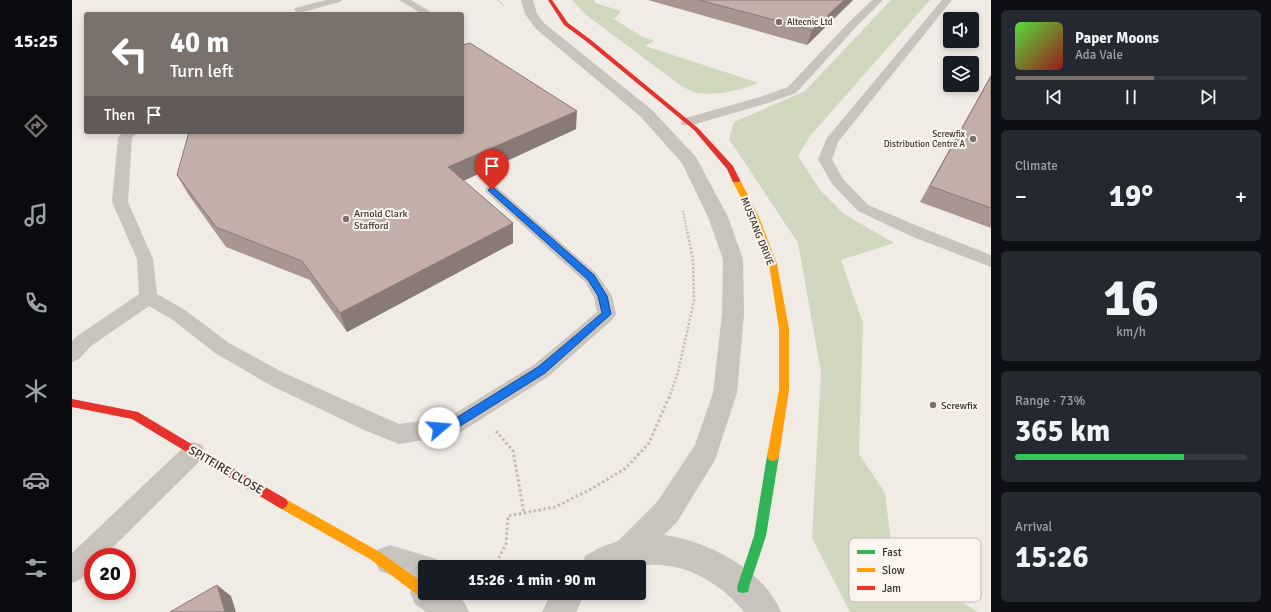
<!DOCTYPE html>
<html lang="en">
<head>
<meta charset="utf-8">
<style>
	:root { --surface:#171b24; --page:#242831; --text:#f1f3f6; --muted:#9ea1a6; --line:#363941; --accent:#7a716c }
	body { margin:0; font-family:Signika,sans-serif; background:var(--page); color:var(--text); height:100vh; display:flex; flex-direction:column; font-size:15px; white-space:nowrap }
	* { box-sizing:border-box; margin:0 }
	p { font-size:13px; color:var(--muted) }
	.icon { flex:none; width:22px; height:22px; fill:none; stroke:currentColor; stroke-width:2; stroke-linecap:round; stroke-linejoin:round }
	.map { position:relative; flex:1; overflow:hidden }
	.panel { display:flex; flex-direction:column; gap:10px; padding:10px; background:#0d0f14; width:280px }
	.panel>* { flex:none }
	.top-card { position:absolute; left:12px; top:12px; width:380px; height:122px; border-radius:4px; box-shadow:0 2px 6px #0003; background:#7a716c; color:#fff; overflow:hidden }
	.buttons { position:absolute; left:871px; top:12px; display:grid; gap:8px }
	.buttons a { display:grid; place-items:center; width:36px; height:36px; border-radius:4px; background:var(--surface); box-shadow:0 2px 6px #0003; font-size:20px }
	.speed { position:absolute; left:12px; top:548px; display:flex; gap:8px; font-size:20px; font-weight:700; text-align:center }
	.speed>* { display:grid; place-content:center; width:52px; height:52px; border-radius:50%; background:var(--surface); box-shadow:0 2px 6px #0003; line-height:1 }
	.speed .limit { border:6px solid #d22; background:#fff; color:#111 }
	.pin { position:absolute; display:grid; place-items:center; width:34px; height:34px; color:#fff; margin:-41px -17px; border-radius:50% 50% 50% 0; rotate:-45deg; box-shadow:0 0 4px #0007 }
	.pin .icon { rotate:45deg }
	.me { position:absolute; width:44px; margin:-22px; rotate:72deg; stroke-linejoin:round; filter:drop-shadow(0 0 3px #0008) }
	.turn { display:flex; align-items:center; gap:14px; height:84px; padding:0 20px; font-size:18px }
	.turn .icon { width:52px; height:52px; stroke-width:2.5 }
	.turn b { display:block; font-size:28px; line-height:34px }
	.then { display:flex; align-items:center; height:38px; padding:0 20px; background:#0003; gap:8px; font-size:15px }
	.big { font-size:30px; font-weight:700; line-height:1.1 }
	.panel .tile { flex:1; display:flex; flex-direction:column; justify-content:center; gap:6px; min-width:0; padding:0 14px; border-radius:6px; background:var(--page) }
	.panel .dial { align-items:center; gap:0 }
	.dial b { font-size:52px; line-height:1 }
	.song { display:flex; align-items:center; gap:12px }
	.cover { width:48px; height:48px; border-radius:6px; background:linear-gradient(135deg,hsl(110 70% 55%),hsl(0 70% 35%)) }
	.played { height:4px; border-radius:2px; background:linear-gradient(90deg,var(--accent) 60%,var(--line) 60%) }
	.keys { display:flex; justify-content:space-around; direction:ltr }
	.heat { display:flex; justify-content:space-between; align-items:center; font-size:22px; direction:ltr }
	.charge { height:6px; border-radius:3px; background:linear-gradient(90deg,#34c759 73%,var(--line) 0) }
	.trip { position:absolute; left:346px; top:560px; width:228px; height:40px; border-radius:4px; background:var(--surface); box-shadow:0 2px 6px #0003; font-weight:700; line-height:40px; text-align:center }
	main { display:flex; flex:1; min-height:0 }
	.tabs { display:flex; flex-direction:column; width:72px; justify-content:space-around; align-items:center; background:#090b0e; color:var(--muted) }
	.tabs .icon { width:28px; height:28px }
	.tabs .current { color:var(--accent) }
	.tabs b { font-size:18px; color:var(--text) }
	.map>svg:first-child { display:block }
	.green { fill:#d1d6bf }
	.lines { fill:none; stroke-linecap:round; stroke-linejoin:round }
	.path-far3 { stroke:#c2bbb6; stroke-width:1.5; stroke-dasharray:1 1; stroke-linecap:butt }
	.path-far2 { stroke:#c2bbb6; stroke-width:2; stroke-dasharray:1.5 1.5; stroke-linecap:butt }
	.path-far1 { stroke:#c2bbb6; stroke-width:2.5; stroke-dasharray:2 2; stroke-linecap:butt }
	.path { stroke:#c2bbb6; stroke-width:3; stroke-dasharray:2.5 2.5; stroke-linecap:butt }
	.lane { fill:#c9c3be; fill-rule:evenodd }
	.street { fill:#c9c3be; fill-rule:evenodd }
	.fast { fill:#30b455; fill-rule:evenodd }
	.slow { fill:#ff9f0a; fill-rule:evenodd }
	.jam { fill:#e5322d; fill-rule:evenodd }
	.wall { fill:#a89690 }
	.shaded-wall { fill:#887a75 }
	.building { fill:#c3afa7; stroke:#887a75 }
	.route { fill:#1a73e8; stroke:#114b97 }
	.poi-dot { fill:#7a716c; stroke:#fbf5ee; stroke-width:1.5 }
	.labels { text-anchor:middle; stroke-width:4; stroke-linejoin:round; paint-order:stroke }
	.far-poi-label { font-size:9px; fill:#3b302b; stroke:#fbf5ee; text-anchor:start }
	.poi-label { font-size:10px; fill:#3b302b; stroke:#fbf5ee; text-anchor:start }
	.street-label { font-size:10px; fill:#3b302b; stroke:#fbf5ee }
	.near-street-label { font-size:12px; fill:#3b302b; stroke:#fbf5ee }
	.key { fill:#fbf5ee; stroke:#c1bab4; stroke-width:1 }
	.key-label { font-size:11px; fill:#3b302b }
</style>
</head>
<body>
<main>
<nav class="tabs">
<b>15:25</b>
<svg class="icon current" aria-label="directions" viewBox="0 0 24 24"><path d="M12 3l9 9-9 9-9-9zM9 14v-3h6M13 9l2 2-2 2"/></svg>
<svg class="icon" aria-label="music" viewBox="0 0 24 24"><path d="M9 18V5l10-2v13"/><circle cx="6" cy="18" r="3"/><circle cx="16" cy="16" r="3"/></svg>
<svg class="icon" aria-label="phone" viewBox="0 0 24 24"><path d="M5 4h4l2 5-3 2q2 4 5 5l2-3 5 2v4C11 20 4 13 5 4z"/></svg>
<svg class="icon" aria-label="climate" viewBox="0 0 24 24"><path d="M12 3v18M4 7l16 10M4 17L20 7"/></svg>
<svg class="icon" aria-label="car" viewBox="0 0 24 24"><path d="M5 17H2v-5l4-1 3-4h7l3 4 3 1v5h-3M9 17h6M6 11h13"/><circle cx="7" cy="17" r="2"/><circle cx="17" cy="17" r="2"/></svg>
<svg class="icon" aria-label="filters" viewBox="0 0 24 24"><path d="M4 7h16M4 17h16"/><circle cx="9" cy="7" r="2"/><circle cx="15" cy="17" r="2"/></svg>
</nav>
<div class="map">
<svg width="919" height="612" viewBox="0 0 919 612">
	<rect width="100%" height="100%" fill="#f0ebe5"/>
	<g class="green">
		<path d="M500 0H522L523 3 549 11 542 19 569 36 582 41 573 46 687 83C667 90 646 96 625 93 619 92 613 87 608 85L514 15Z"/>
		<polygon points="819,0 858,0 738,136 726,156 748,190 772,214 822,243 769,260 791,323 787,454 813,493 821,560 906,612 778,612 740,538 749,372 726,243 657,139 662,122 733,91"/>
	</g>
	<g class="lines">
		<polyline class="path-far3" points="426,0 432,6"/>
		<polyline class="path-far2" points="611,211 615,231"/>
		<polyline class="path-far1" points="597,398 606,372 622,301 621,260 615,230"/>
		<g class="path">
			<polyline points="424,431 441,451 452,513"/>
			<polyline points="422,567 434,544 436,516 483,507 521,488 554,468 577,443 597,397"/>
		</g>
		<g class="lane">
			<polygon points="254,0 270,0 268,2 227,13 222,10 223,8"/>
			<polygon points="327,0 339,0 362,14 350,14"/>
			<polygon points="800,0 811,0 784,27 724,93 696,103 620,125 610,125 609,122 610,119 688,97 716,87 776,23"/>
			<polygon points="870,0 880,0 766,142 760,159 771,179 796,205 853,229 919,255 919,267 841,237 786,211 760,184 746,159 755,138"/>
			<polygon points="51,132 65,132 60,138 56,202 81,259 85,294 113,310 157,343 212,373 327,424 377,417 463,364 525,312 522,297 513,282 415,193 413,190 415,187 420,185 425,187 525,274 540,296 544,314 541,319 477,376 389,432 352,440 327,444 292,430 198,385 143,353 101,320 77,306 19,346 7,359 0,362 0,341 5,336 67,294 65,259 40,202 46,138"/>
			<polygon points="122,442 130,445 133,452 130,459 31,557 21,557 21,567 9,579 0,583 0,553 114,445"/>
		</g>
		<g class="street">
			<path d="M449 0H461L465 14 472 23 580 110 624 157 656 217 671 259 672 314 665 393 643 460 605 522 592 535C636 541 692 570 709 612H672C651 586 620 566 586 565 576 564 567 567 558 567 542 567 525 567 509 567L513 556 527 548 546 541 585 502 623 445 641 393 650 314 651 259 636 217 610 163 568 116 464 29 453 14Z"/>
			<path d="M318 545 364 559 367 567H353V593C376 593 387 588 397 612H354L343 604 338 593 343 582 307 571 303 560 307 549Z"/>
			<polygon points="479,593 513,593 504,612 470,612"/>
		</g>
		<polygon class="fast" points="701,451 705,452 707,456 694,536 677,587 676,592 671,593 666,592 665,587 682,536 695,456 697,452"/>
		<g class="slow">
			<polygon points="661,178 664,178 668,180 687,217 705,264 717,329 717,390 707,456 705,460 701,461 697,460 695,456 707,390 707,329 697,264 679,217 660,180"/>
			<polygon points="210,497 306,551 353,584 353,593 359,593 358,597 353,598 348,597 298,559 206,507 204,503 206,499"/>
		</g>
		<g class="jam">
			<polygon points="476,0 480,0 496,23 519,40 626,128 661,166 668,180 667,182 661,182 655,169 622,130 515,42 492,25"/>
			<polygon points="0,399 66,412 126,448 214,499 216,503 214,507 210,509 206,507 60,419 0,407"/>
		</g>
	</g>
	<g class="wall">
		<polygon points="576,0 781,0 735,45"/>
		<polygon points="919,75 919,228 848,202"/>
		<polygon points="504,129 391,181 441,223 441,243 275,332 238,280 154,247 116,194 105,175"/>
	</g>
	<g class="shaded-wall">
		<polygon points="772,0 781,0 735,45 740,30"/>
		<polygon points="505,111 504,129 378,187 376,167"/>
		<polygon points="441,223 441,243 275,332 268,313"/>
		<polygon points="145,585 159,596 164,612 153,612"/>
	</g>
	<g class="building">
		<polygon points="627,0 772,0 740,30"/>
		<polygon points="398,43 505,111 376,167 441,223 268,313 230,261 144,227 105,175 117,132 390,132 390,45 391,45"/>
		<polygon points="919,76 919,208 858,186"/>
		<polygon points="145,585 153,612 98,612"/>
	</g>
	<polygon class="route" points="420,187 422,188 522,275 535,296 539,314 473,373 385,428 367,433 363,432 361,428 363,425 379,421 466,367 530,313 526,296 516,280 417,191 416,190"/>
	<g class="poi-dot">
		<circle cx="707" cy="22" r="4"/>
		<circle cx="901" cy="139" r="4"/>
		<circle cx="274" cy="219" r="4"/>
		<circle cx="861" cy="405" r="4"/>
	</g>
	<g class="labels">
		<g class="far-poi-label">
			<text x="715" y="25">Altecnic Ltd</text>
			<text x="893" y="137" text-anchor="end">Screwfix<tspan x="893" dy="10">Distribution Centre A</tspan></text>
		</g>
		<g class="poi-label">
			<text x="282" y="217">Arnold Clark<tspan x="282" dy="12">Stafford</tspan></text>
			<text x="869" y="409">Screwfix</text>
		</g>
		<g class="street-label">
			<text transform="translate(686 231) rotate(68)" y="4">MUSTANG DRIVE</text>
		</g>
		<g class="near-street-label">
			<text transform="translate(154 470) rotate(30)" y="4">SPITFIRE CLOSE</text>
		</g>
	</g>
	<rect x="777" y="538" width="132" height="64" rx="6" class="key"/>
	<rect x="785" y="550" width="18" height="4" fill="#30b455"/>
	<rect x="785" y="568" width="18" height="4" fill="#ff9f0a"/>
	<rect x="785" y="586" width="18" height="4" fill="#e5322d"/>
	<g class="key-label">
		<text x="810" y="556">Fast</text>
		<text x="810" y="574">Slow</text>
		<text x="810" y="592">Jam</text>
	</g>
</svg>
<div class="buttons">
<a><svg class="icon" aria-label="sound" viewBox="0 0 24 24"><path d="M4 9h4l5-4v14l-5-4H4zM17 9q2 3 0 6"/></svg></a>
<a><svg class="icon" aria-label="layers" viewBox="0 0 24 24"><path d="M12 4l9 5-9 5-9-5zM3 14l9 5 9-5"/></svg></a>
</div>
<div class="speed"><div class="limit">20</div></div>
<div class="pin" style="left:420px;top:190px;background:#d93025"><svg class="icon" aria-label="arrive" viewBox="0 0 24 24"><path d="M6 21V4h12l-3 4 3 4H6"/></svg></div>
<svg class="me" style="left:367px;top:428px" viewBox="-20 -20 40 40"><circle r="19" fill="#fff"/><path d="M0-13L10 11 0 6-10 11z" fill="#1a73e8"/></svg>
<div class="trip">15:26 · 1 min · 90 m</div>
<div class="top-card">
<div class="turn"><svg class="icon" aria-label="left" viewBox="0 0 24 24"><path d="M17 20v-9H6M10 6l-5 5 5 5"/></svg><div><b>40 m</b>Turn left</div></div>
<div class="then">Then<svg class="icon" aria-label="arrive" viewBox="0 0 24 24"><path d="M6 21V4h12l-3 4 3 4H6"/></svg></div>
</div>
</div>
<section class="panel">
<div class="tile">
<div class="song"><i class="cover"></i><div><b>Paper Moons</b><p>Ada Vale</p></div></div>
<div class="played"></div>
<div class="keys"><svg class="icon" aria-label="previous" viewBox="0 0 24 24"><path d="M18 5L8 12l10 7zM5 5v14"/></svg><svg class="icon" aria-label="pause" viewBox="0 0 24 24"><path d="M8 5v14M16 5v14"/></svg><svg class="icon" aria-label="next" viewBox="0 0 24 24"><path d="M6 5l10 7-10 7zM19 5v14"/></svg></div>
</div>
<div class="tile"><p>Climate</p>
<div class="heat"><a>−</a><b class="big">19°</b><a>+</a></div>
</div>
<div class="tile dial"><b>16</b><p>km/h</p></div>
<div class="tile"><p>Range · 73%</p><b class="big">365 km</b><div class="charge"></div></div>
<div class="tile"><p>Arrival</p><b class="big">15:26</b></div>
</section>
</main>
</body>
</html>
